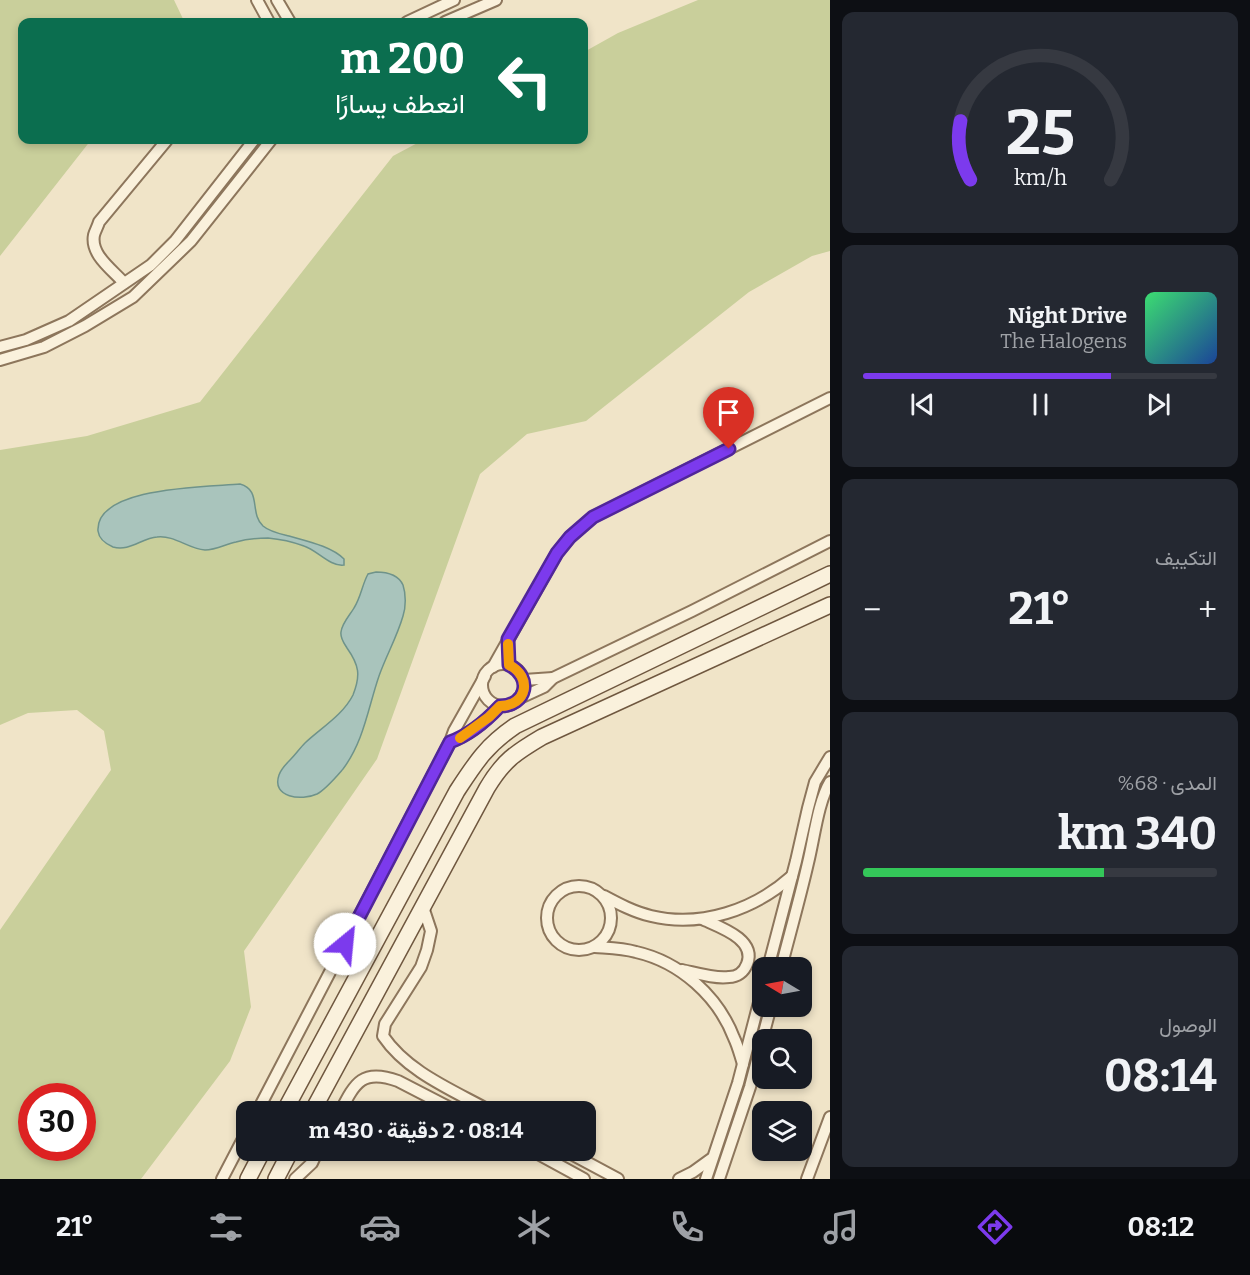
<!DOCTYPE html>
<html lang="ar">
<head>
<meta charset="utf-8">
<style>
	:root { --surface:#171b24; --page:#242831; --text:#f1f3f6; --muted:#9ea1a6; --line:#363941; --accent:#7c3aed }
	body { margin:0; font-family:Bitter,Vazirmatn,serif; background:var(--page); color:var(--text); direction:rtl; height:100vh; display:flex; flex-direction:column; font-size:22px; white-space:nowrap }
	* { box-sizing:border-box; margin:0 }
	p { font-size:20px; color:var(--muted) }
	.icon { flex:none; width:33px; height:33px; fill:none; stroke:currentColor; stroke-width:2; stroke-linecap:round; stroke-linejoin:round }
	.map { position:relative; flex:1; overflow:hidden; direction:ltr }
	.side { display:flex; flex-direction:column; gap:12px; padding:12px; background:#0d0f14; width:420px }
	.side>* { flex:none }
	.banner { position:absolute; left:18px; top:18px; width:570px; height:126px; border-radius:12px; box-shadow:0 3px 9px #0003; direction:rtl; background:#0b6e4f; color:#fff; overflow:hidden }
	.needle { width:39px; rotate:280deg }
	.controls { position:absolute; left:752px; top:957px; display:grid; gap:12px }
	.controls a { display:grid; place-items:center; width:60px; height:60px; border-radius:12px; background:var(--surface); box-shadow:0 3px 9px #0003; font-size:30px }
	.speed { position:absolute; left:18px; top:1083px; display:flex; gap:12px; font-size:30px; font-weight:700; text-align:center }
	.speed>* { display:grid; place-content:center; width:78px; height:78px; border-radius:50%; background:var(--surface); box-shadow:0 3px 9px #0003; line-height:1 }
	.speed .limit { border:9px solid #d22; background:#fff; color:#111 }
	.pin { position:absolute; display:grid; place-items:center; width:51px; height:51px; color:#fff; margin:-62px -26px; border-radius:50% 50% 50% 0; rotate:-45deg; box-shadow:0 0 6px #0007 }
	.pin .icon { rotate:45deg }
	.me { position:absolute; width:66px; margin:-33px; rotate:28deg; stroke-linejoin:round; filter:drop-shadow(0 0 4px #0008) }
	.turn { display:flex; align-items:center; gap:21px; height:126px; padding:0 24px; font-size:27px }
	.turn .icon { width:78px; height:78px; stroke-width:2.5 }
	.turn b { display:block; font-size:42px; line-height:51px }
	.big { font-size:45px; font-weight:700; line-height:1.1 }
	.side .card { flex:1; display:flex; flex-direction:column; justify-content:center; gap:9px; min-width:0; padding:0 21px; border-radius:12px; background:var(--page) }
	.side .dial { align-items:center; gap:0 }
	.dial svg { height:156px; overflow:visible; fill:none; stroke:var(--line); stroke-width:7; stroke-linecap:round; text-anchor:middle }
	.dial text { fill:var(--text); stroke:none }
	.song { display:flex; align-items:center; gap:18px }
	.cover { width:72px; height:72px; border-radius:9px; background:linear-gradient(135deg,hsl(140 70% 55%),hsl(220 70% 35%)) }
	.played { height:6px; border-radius:3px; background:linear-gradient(90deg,var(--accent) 70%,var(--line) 70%) }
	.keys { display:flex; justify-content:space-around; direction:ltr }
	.heat { display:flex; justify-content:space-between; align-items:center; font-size:33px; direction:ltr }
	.charge { height:9px; border-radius:4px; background:linear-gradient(90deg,#34c759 68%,var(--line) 0) }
	.trip { position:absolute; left:236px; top:1101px; width:360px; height:60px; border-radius:12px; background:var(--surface); box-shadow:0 3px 9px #0003; font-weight:700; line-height:60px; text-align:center; direction:rtl }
	.tab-bar { display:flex; height:96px; justify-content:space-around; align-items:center; background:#090b0e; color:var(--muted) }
	.tab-bar .icon { width:42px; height:42px }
	.tab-bar .selected { color:var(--accent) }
	.tab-bar b { font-size:27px; color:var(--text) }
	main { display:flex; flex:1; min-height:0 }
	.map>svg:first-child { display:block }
	.green { fill:#c9cf9b; fill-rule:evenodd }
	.water { fill:#a9c4bc; stroke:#6f938a; stroke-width:1.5 }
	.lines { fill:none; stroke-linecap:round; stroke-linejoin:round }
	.street-casing { stroke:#8d765c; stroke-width:14 }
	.secondary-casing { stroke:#6f573f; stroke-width:18 }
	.street { stroke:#faf1dc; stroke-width:10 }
	.secondary { stroke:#faf1dc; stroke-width:15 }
	.route-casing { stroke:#51269a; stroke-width:15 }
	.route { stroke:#7c3aed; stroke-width:10 }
	.slow { stroke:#f59e0b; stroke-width:10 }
</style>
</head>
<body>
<main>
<section class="side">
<div class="card dial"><svg viewBox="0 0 100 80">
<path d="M14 69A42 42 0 1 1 86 69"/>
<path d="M14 69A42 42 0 0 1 9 39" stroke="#7c3aed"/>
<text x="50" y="56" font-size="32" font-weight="700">25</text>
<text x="50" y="72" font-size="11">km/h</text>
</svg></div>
<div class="card">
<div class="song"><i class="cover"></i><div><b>Night Drive</b><p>The Halogens</p></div></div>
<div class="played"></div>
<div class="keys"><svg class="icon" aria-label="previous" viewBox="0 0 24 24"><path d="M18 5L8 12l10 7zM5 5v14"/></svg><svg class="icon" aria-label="pause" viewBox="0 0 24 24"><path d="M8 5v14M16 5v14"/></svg><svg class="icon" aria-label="next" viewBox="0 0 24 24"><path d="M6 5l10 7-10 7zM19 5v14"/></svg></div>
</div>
<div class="card"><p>التكييف</p>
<div class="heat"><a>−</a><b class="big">21°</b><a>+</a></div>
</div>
<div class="card"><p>المدى · 68%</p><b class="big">340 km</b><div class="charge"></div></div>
<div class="card"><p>الوصول</p><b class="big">08:14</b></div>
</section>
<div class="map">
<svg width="830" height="1179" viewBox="0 0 830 1179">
	<rect width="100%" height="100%" fill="#f0e4c8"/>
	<g class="green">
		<polygon points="0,0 174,0 184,21 183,22 22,22 22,140 91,140 0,256"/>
		<path d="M698 0H830V251L812 256 749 292 586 421 527 434 480 474 377 759 244 951 251 1007 230 1061 141 1179H0V930L111 770 104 731 77 710 28 713 0 725V450L87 436 200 402 393 156 423 140H584V52L618 33ZM32 1096H82V1148H32Z"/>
	</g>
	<g class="water">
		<path d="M240 484C262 490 249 513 263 526 270 532 281 534 289 536 306 541 331 546 344 559V565C330 567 317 550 304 546 293 542 279 539 268 538 257 538 246 539 236 542 226 544 216 550 205 550 188 549 175 535 157 537 142 538 129 552 113 547 106 544 99 539 98 531 95 486 210 487 240 484Z"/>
		<path d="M376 572C386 572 398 574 403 585 406 594 406 607 403 616 397 637 386 656 379 676 368 708 364 741 343 769 336 777 326 789 317 794 302 801 271 798 279 775 281 769 286 764 290 760 295 755 300 748 305 743 321 728 343 715 353 695 361 675 359 665 347 648 344 643 340 638 341 632 342 623 350 615 354 608 361 597 362 585 368 574Z"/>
	</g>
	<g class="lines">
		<defs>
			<g id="street">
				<polyline points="257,0 269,22"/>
				<polyline points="277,0 290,22"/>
				<polyline points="407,22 454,0"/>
				<polyline points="445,22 496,0"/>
				<path d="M124 283C113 270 90 255 94 235 95 231 98 226 99 222L167 140"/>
				<polyline points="0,347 26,340 69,321 151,265 175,241 254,140"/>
				<polyline points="0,360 44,347 85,326 133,297 191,241 271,140"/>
				<circle cx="503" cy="685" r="21"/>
				<polyline points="493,667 557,553 570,537 593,517 830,398"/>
				<polyline points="524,680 553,678"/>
				<polyline points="520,698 544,687 553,678 692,611 830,541"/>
				<path d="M450 742C470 735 486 721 500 706"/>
				<circle cx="579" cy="918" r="32"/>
				<path d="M604 896C619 904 634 912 651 916 701 928 754 910 792 876"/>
				<path d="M423 907 431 931 427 950 421 967 385 1024 383 1036C408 1073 455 1091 492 1112"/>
				<path d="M595 947C609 948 622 948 636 952 680 962 718 996 734 1038 738 1046 740 1055 743 1064"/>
				<polyline points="768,968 796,861 808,808 815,782 830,757"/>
				<path d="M781 968C790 933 800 898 808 863 814 839 818 802 830 782"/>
				<path d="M682 970C696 973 715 979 729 977 737 977 744 972 747 964 757 939 719 927 702 919"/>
				<polyline points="762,1040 771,1006"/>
				<polyline points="257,1112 450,742 454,731 485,676"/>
				<path d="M340 1112C355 1083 362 1068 398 1081L458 1112"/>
				<polyline points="531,1150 584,1179"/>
				<polyline points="564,1150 618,1179"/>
				<polyline points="222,1179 246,1133"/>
				<polyline points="295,1179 312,1163 318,1150"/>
				<polyline points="679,1179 693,1172 711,1159"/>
				<polyline points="706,1179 738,1083 762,991"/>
				<polyline points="719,1179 750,1087 762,1041"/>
				<polyline points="807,1179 830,1117"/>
			</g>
			<g id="secondary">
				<path d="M284 1112 457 791C476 762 486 746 515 726L830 574"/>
				<path d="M312 1112 487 788C503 761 515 753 542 737L830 605"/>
				<polyline points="248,1179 263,1150"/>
				<polyline points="276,1179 291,1150"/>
			</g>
		</defs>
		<use href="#street" class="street-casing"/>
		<use href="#secondary" class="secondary-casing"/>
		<use href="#street" class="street"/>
		<use href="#secondary" class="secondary"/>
	</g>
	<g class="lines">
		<defs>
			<path id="route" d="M345 944 450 742C469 735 486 721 500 706 527 706 533 677 509 665L508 639 557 553 570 537 593 517 729 449"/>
		</defs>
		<use href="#route" class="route-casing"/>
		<use href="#route" class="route"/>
		<path class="slow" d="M460 738 489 717 500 706C527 706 533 677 509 665L508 644"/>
	</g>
</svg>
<div class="controls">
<a><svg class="needle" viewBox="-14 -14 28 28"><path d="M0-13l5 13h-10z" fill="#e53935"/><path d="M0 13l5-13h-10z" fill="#9ea1a6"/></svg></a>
<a><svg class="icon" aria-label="search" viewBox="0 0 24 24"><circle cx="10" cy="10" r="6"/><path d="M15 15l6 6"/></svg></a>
<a><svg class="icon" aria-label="layers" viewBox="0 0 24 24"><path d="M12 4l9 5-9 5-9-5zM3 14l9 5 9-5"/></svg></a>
</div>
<div class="speed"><div class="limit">30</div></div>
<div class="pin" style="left:729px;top:449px;background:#d93025"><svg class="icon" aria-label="arrive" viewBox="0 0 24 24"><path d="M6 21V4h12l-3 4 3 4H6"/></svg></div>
<svg class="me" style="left:345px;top:944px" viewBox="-20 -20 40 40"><circle r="19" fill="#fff"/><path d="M0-13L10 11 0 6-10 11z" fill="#7c3aed"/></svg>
<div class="trip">08:14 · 2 دقيقة · 430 m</div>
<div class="banner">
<div class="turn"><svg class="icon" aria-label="left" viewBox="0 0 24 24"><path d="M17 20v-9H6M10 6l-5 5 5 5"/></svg><div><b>200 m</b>انعطف يسارًا</div></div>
</div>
</div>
</main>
<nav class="tab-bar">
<b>08:12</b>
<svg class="icon selected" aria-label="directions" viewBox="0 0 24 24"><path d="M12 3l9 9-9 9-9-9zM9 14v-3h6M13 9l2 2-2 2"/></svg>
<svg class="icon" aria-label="music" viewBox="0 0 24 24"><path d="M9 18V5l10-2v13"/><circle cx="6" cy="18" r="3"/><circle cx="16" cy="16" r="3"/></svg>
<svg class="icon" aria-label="phone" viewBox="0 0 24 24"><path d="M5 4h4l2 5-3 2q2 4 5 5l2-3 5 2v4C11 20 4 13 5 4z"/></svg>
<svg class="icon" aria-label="climate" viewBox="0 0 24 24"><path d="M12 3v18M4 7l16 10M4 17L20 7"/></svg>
<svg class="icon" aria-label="car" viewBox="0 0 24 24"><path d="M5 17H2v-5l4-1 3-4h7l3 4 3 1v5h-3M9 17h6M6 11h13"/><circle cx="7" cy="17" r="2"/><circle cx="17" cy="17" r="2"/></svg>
<svg class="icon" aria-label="filters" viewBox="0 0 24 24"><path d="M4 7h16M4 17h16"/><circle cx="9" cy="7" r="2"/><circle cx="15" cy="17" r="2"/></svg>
<b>21°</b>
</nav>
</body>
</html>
